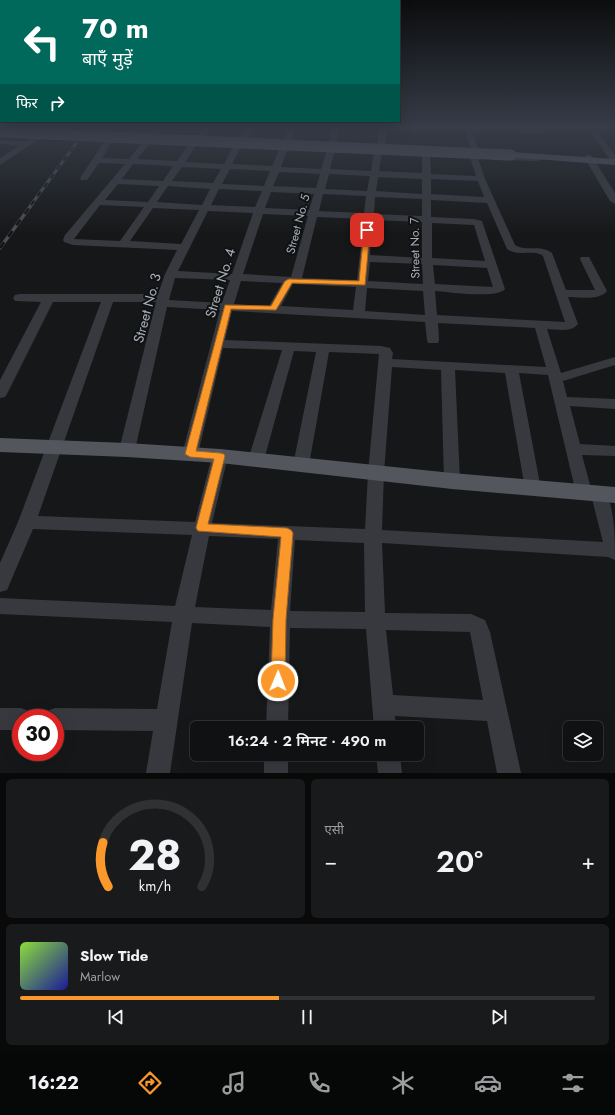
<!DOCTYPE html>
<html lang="hi">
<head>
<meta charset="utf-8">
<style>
	:root { --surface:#101112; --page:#191a1b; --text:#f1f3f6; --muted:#9c9d9f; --line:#303132; --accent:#fb982b }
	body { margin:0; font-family:Jost,"Noto Sans Devanagari",sans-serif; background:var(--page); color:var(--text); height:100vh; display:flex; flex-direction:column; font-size:15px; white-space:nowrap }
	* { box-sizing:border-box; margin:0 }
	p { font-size:13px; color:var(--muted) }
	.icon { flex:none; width:22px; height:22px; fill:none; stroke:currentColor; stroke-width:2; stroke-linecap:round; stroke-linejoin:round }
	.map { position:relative; height:773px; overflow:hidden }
	.side { display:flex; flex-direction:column; gap:6px; padding:6px; background:#09090a; flex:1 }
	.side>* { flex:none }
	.hud { position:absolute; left:0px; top:0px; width:400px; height:122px; box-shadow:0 4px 16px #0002,0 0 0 1px var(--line); background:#00695c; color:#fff; overflow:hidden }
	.tools { position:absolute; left:563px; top:721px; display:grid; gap:8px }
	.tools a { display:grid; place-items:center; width:40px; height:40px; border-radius:6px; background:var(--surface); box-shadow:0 4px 16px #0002,0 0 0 1px var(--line); font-size:20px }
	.speed { position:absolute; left:12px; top:709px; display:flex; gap:8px; font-size:20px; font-weight:700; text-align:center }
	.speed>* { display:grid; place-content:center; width:52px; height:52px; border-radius:50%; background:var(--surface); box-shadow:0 4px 16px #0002,0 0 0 1px var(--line); line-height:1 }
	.speed .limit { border:6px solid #d22; background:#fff; color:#111 }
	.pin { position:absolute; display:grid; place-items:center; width:34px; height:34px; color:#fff; margin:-17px; border-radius:8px; box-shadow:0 2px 6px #0006 }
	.me { position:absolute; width:44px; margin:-22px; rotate:1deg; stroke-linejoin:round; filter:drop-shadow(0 0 3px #0008) }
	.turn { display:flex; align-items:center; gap:14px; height:84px; padding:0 16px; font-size:18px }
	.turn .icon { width:52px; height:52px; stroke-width:2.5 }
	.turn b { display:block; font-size:28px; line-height:34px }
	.then { display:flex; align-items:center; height:38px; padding:0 16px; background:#0003; gap:8px; font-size:15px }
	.big { font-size:30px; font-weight:600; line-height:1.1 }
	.side .widget { flex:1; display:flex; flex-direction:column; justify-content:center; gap:6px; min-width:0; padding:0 14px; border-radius:6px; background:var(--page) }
	.side .dial { align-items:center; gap:0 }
	.dial svg { height:104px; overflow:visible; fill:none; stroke:var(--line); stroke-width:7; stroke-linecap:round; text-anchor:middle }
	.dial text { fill:var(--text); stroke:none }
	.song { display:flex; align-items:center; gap:12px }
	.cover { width:48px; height:48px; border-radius:6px; background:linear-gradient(135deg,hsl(90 70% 55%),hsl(240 70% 35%)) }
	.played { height:4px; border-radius:2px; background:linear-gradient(90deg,var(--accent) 45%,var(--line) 45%) }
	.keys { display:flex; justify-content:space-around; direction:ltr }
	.heat { display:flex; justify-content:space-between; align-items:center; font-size:22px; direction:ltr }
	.side .tiles { flex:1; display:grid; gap:6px; grid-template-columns:1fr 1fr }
	.widget:last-child { grid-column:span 2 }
	.trip { position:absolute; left:190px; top:721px; width:234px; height:40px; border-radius:6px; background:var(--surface); box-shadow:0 4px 16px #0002,0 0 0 1px var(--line); font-weight:600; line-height:40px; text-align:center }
	.tab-bar { display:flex; height:64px; justify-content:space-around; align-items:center; background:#060707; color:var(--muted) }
	.tab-bar .icon { width:28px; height:28px }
	.tab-bar .active { color:var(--accent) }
	.tab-bar b { font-size:18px; color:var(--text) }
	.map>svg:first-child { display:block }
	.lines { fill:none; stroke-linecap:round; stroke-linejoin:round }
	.minor { fill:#37393e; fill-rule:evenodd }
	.major { fill:#53565d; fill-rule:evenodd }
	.rail-far1-casing { stroke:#4a4d53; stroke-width:3 }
	.rail-casing { stroke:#4a4d53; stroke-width:3.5 }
	.rail-far1 { stroke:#111213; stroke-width:2; stroke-dasharray:5.5; stroke-linecap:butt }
	.rail { stroke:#111213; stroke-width:2.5; stroke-dasharray:7; stroke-linecap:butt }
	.major-bridge { stroke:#53565d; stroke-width:11 }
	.route { fill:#fb982b; stroke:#a3631c }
	.labels { text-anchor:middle; stroke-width:4; stroke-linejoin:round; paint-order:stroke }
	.far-street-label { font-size:12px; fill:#a8afb9; stroke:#111213 }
	.street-label { font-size:14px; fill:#a8afb9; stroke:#111213 }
</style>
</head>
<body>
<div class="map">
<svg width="615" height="773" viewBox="0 0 615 773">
	<rect width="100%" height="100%" fill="#161718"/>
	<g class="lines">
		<g class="minor">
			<polygon points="156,127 164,127 157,137 151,137 150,135"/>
			<path d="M203 127H211L203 139H199L198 143 185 162 224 164 234 145 233 139 237 137 240 138 246 127H254L247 141H241L242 145 232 164 272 166 280 148 284 146 288 148 281 167 321 169 327 150 331 148 335 150 330 169 371 171 374 152 378 150 382 152 379 171 422 173V154L426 152 430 154 431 174 476 176 470 157 474 154 477 155 485 179 515 245C526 252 540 244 552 253L566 290H595L580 259 581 257H589L607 291C599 301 580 297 568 297L578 324C571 333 557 329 547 329L561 373 615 357V365L563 381 567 397 615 399V409L570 406 580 444 615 446V456L582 455 592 492 593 490 599 488 605 490C615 511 615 537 615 560L608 557 382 543 385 613 471 614 485 620 490 632 521 773H497L487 721 395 716 396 728H374L366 629 290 628 288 728H266L270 627 192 623 170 773H146L153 731 55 730V718H44L47 711 55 708 157 709 172 622 0 614V598L175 606 192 535 33 529 7 590 0 592V563L18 522 101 302H53L7 394 5 397 0 398V380L41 302 15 301 13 298 15 295 19 294H158L165 274 177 250 73 245 64 242 63 240 65 235 125 164 99 163 87 180H81L80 178 106 139H126L130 141 126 143H111L102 158 129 159 145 139H148L152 141 137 159 177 161 190 143 192 135H197ZM133 164 173 166 163 181 122 179ZM182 167 221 169 213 183 172 181ZM230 169 270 171 264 186 222 184ZM279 172 320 174 316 188 273 186ZM329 174 370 176 367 191 325 189ZM378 177 422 179V194L376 191ZM431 179 478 181 484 197 431 194ZM118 184 159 186 148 202 105 200ZM168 186 210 189 202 205 157 202ZM219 189 262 191 255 207 211 205ZM271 192 314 194 309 210 265 208ZM323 194 366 196 364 213 319 211ZM375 197 422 199V216L374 214ZM431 200 487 203 507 249C519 257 534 249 543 256L565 322 437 315 435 291C449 292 497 299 505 289L482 221 474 219 431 217ZM100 205 144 207 120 241 74 239ZM153 208 199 210 181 244 130 241ZM208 211 253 213 232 274 178 271ZM263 214 308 216 291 277 243 274ZM317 217 364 219 357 280 302 278ZM373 220 422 222V258L370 255ZM432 223 474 225 485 261 432 258ZM370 262 422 264 423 284 368 281ZM433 265 487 268 493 287 435 284ZM175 278 230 280 222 303 169 300ZM241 281 282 283 269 306 234 304ZM293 284 356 287 353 310 281 306ZM367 288 423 291 425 315 365 311ZM113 302H156L119 450 121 454 127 455 133 454 135 450 167 307 220 310 182 454 184 458 190 459 196 458 198 454 223 348 282 350 248 460 250 464 256 465 262 464 264 460 294 351 316 352 293 465 295 469 301 471 307 469 309 465 329 352 379 354 368 473 365 529 212 523 228 456 226 452 220 451 214 452 212 456 195 522 38 516ZM232 311 425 322 427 340 428 343H438L439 340 438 323 535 328 546 367 392 359 393 353 390 348 381 346 225 340ZM392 367 441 370 444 481 446 485 452 487 458 485 460 481 455 370 505 373 525 489 527 493 533 495 539 493 541 489 519 373 548 375 576 493 578 497 584 499 590 497 591 495 603 542 382 530 384 473ZM209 536 278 539 271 610 195 607ZM295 540 364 543 365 612 290 611ZM386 630 470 632 483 700 393 695Z"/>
			<polygon points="288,127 296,127 292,141 288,143 284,141"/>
			<polygon points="331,127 339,127 337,143 333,145 329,143"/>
			<polygon points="367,127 471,127 539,129 606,127 605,129 596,130 615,155 615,160 610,160 589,130 539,133 472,132 479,150 475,152 471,150 465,132 386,130 386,145 382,147 378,145 378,129 371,129"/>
			<polygon points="17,133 38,135 39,139 0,165 0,158 19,146 0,144 0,140 26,141 30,139 17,137"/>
			<polygon points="588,154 591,155 615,193 615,204 610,201 584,157"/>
			<polygon points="496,155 539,155 543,158 539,161 493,160 492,158"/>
			<polygon points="0,708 21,708 29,711 32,718 21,718 21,730 0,730"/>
			<rect x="264" y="754" width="24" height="19"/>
			<polygon points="376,754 400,754 402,773 378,773"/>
		</g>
		<g class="major">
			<polygon points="511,152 615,159 615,165 507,157 506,155"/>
			<polygon points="0,438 127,443 220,449 452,473 615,487 615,503 452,489 220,463 127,457 0,452"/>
		</g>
		<defs>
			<polyline id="rail-far1" points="31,205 88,127"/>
			<polyline id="rail" points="0,248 32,204"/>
		</defs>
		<use href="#rail-far1" class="rail-far1-casing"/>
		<use href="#rail" class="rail-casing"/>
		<use href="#rail-far1" class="rail-far1"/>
		<use href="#rail" class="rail"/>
		<polyline class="major-bridge" points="0,132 511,155"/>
	</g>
	<linearGradient id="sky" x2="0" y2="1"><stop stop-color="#0c0d0d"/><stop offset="0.54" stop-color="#363c48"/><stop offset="1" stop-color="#363c48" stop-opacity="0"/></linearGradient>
	<rect width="615" height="235" fill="url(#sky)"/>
	<polygon class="route" points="367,228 370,230 365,285 292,283 276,310 231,309 196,451 220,453 224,454 225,456 208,524 287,528 291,530 293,533 286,619 285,681 283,686 278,688 273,686 271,681 273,619 281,537 198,531 196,528 214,459 190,457 185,454 225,305 271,306 285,281 289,279 359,281 364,230"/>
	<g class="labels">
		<g class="far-street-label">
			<text transform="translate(298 224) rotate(-75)" y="4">Street No. 5</text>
			<text transform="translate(415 248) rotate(-91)" y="4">Street No. 7</text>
		</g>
		<g class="street-label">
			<text transform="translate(220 283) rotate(-73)" y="5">Street No. 4</text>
			<text transform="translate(147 308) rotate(-75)" y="5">Street No. 3</text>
		</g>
	</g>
</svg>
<div class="tools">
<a><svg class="icon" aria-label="layers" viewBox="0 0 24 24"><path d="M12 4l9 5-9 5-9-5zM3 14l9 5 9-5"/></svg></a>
</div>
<div class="speed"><div class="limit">30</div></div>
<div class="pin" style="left:367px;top:230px;background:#d93025"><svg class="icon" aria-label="arrive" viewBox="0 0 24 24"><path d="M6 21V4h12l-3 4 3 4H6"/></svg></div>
<svg class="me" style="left:278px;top:681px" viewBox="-20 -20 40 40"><circle r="17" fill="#fb982b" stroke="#fff" stroke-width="3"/><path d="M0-11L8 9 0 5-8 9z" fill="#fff"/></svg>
<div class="trip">16:24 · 2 मिनट · 490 m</div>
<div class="hud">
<div class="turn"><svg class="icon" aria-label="left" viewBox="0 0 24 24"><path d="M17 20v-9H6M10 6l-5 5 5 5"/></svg><div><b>70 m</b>बाएँ मुड़ें</div></div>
<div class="then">फिर<svg class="icon" aria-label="right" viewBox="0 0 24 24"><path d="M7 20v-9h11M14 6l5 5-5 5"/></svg></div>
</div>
</div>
<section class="side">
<div class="tiles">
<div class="widget dial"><svg viewBox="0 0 100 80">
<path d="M14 69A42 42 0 1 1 86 69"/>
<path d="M14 69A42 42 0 0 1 10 35" stroke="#fb982b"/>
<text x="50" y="56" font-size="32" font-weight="700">28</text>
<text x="50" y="72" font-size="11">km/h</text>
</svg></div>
<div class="widget"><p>एसी</p>
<div class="heat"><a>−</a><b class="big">20°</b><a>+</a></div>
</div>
<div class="widget">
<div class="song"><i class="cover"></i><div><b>Slow Tide</b><p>Marlow</p></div></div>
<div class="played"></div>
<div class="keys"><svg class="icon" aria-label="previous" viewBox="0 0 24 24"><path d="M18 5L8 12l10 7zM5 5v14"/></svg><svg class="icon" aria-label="pause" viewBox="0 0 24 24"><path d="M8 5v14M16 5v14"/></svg><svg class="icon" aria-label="next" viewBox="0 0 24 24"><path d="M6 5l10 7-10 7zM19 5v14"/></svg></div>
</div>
</div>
</section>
<nav class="tab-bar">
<b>16:22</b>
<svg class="icon active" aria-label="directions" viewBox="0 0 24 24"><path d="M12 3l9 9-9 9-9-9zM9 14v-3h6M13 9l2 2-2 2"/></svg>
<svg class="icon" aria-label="music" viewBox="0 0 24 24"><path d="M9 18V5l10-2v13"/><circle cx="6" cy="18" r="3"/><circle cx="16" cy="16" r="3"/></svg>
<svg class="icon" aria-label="phone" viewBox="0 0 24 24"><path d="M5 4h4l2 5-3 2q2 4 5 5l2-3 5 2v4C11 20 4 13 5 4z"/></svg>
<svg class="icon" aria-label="climate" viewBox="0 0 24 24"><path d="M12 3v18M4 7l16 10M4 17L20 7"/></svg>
<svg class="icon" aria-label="car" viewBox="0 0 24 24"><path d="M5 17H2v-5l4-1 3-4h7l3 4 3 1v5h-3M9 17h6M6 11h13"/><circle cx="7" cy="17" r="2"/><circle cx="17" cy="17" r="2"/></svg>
<svg class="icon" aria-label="filters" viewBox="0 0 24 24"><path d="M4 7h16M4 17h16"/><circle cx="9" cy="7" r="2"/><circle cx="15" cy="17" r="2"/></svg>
</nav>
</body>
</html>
